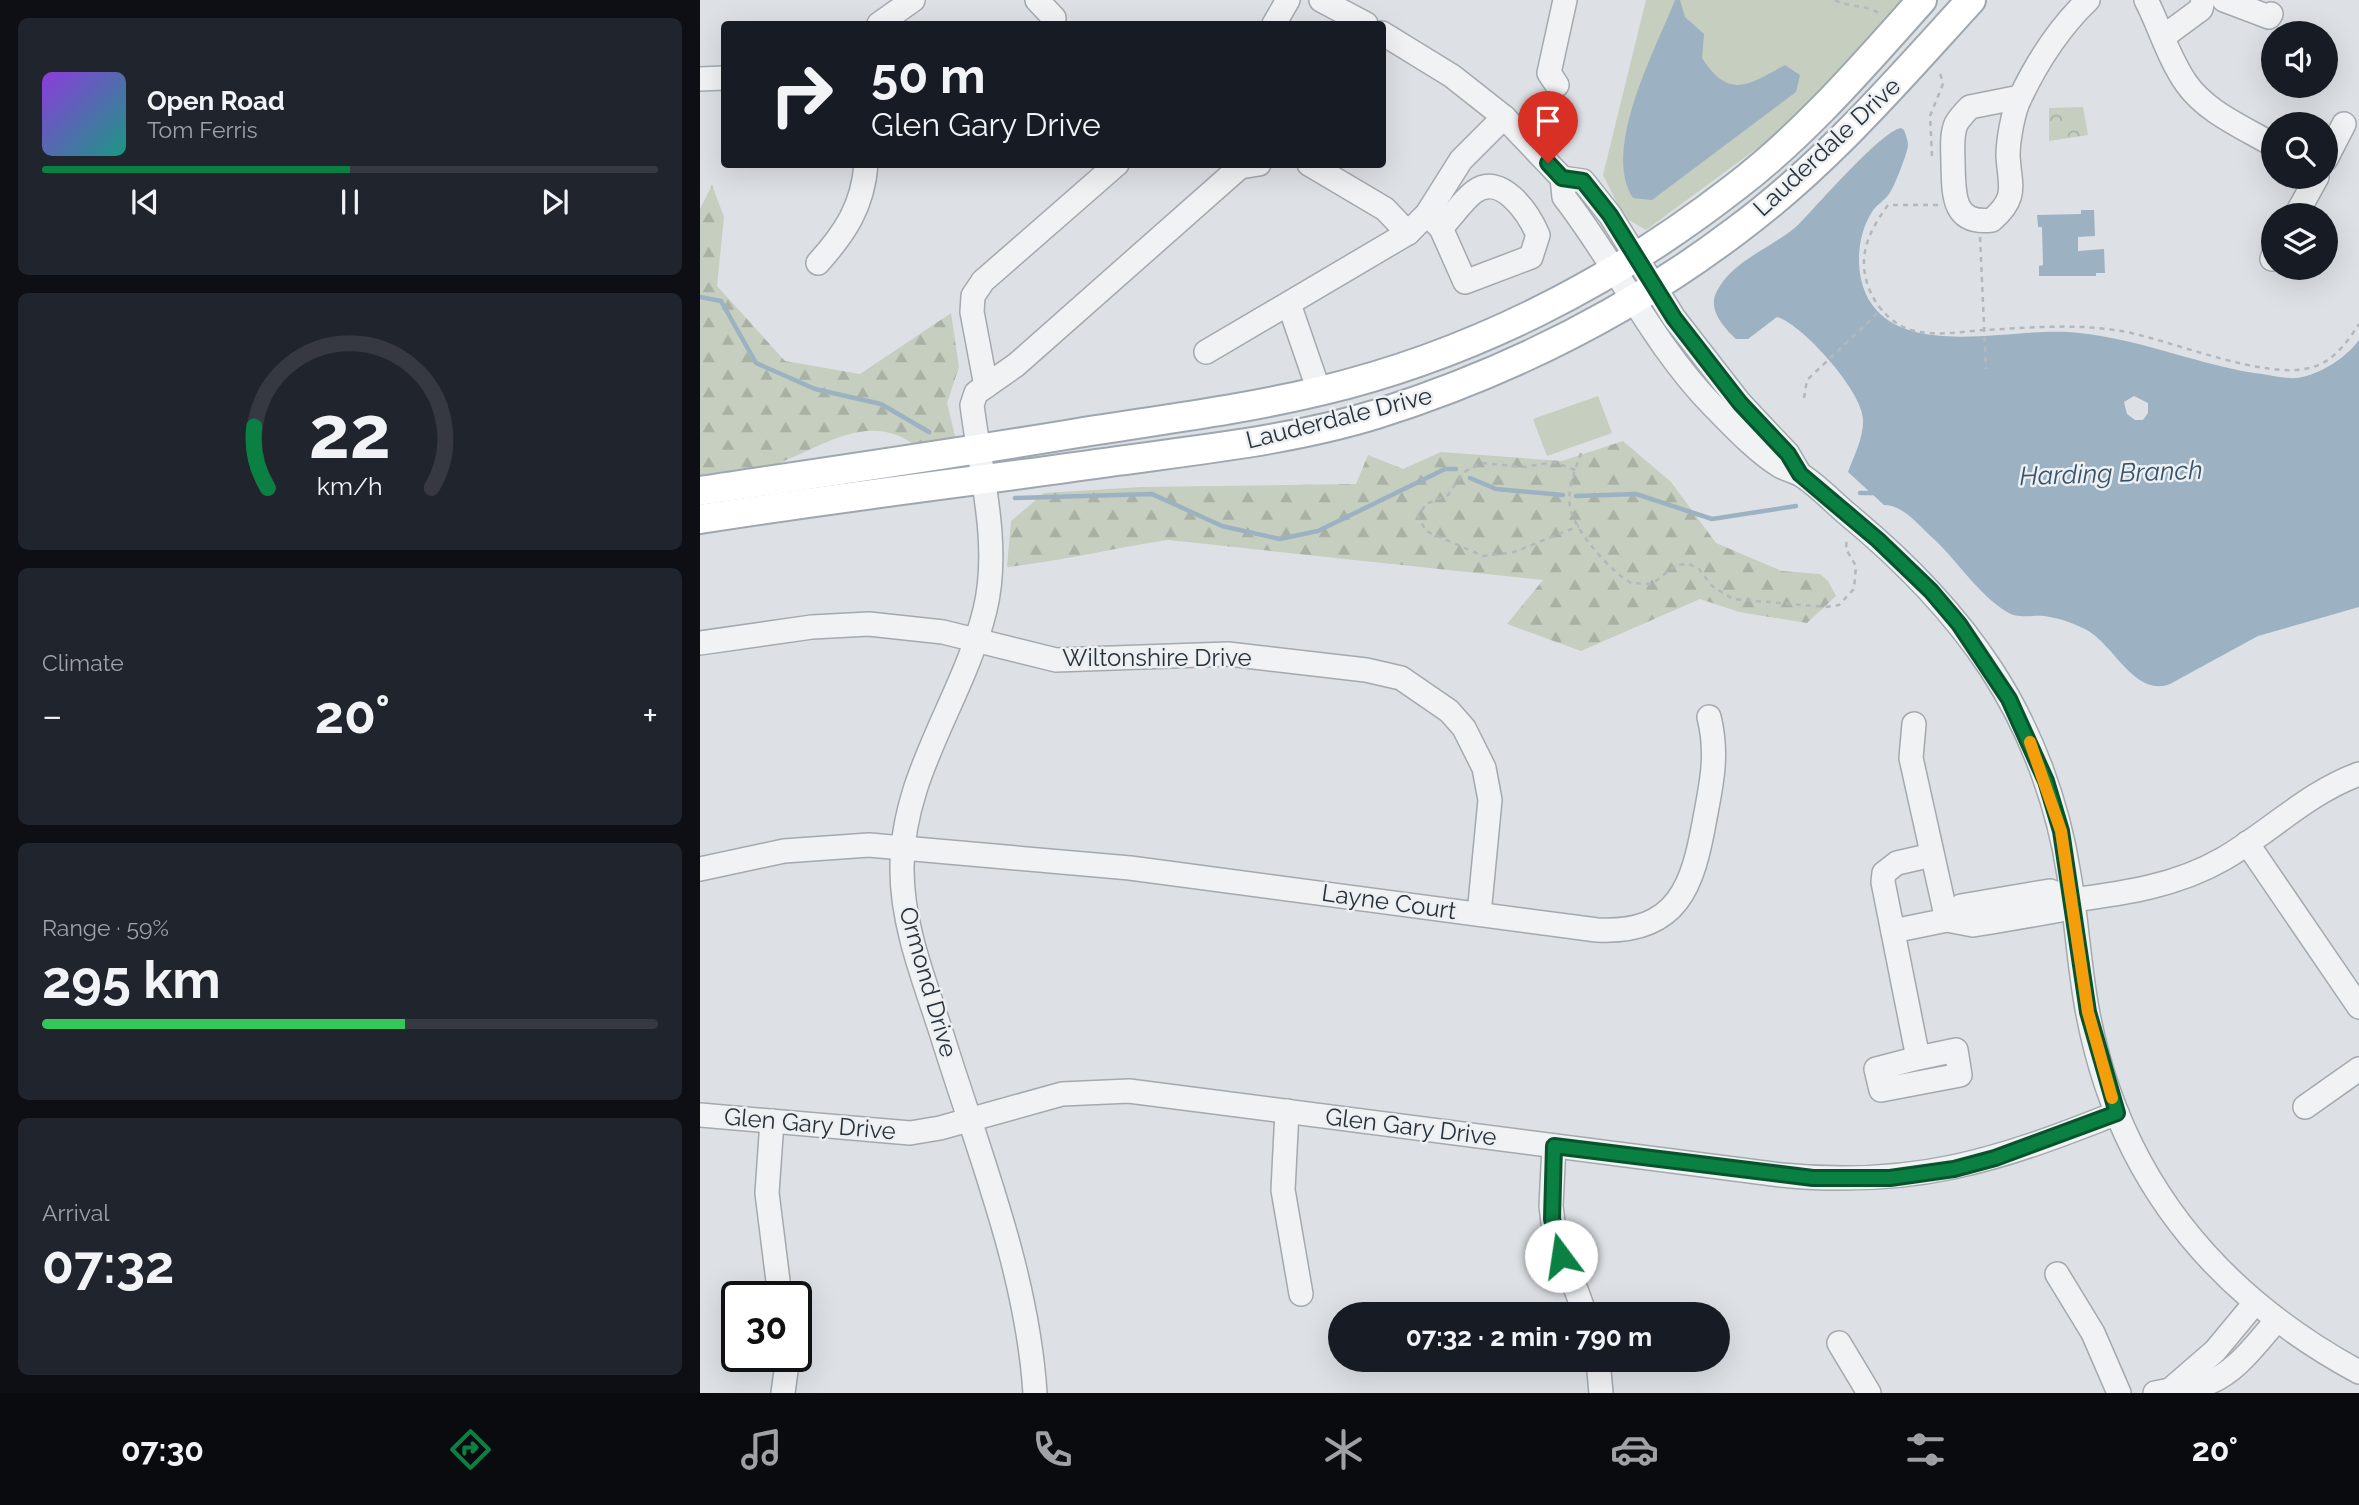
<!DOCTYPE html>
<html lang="en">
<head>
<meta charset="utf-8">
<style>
	:root { --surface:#171b24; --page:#20242c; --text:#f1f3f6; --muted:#9ea1a6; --line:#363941; --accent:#0b8043 }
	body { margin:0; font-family:Raleway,sans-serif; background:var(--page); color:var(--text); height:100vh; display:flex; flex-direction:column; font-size:26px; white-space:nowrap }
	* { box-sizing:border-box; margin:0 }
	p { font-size:23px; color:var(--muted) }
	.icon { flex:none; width:38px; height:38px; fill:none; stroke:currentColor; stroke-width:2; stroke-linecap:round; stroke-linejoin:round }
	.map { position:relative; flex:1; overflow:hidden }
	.panel { display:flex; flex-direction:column; gap:18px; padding:18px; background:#0d0f14; width:700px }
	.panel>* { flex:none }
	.hud { position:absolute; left:21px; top:21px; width:665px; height:147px; border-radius:7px; box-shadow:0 7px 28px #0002; background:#171b24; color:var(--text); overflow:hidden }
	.tools { position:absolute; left:1561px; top:21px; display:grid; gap:14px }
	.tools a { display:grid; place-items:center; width:77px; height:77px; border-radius:50%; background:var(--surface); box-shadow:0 7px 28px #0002; font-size:35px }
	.speed { position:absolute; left:21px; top:1281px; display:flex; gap:14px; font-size:35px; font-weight:700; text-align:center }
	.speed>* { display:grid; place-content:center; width:91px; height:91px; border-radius:50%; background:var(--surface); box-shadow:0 7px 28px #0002; line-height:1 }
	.speed .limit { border:4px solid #111; border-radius:10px; background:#fff; color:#111 }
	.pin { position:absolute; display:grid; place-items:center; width:60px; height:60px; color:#fff; margin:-72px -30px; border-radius:50% 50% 50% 0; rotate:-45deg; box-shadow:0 0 7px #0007 }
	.pin .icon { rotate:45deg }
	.me { position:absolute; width:77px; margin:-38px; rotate:346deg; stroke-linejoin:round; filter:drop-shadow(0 0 5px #0008) }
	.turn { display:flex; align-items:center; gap:24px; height:147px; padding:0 35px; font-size:32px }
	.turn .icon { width:91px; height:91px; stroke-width:2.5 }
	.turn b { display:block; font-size:49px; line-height:60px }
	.big { font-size:52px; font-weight:700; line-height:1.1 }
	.panel .tile { flex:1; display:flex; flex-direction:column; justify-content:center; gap:10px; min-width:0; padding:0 24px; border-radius:10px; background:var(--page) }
	.panel .dial { align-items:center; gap:0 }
	.dial svg { height:182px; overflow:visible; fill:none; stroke:var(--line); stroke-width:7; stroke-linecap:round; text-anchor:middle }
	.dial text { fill:var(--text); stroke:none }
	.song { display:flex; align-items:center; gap:21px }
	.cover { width:84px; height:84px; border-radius:10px; background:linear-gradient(135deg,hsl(270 70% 55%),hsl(170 70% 35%)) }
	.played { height:7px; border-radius:4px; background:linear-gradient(90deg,var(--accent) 50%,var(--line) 50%) }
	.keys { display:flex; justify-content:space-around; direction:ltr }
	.heat { display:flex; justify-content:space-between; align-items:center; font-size:38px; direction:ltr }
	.charge { height:10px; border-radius:5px; background:linear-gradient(90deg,#34c759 59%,var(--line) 0) }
	.trip { position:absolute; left:628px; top:1302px; width:402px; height:70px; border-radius:35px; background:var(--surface); box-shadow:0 7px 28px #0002; font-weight:700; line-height:70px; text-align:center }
	.dock { display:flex; height:112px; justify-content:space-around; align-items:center; background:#090b0e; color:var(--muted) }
	.dock .icon { width:49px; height:49px }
	.dock .on { color:var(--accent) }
	.dock b { font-size:32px; color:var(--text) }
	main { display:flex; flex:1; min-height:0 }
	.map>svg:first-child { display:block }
	.green { fill:#c5cebf }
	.forest { fill:url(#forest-firs) }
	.park { fill:url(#park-crowns) }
	.water { fill:#9cb2c2; fill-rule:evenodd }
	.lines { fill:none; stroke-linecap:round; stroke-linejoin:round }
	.stream { stroke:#9cb2c2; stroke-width:4.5 }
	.minor-casing { stroke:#a3a9ae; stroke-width:26 }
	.major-casing { stroke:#9ea7b0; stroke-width:32 }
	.path { stroke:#b4b8bc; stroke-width:2.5; stroke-dasharray:5 5; stroke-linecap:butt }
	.minor { stroke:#f0f2f4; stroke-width:23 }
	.major { stroke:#fff; stroke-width:28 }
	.route-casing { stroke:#07532c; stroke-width:18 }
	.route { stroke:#0b8043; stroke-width:12 }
	.slow { stroke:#f59e0b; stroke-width:12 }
	.labels { text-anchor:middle; stroke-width:5; stroke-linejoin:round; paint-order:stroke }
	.street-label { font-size:24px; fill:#28313a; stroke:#ecf0f3 }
	.water-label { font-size:26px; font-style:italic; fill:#37536a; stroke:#ecf0f3 }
</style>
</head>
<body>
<main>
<section class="panel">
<div class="tile">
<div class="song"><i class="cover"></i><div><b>Open Road</b><p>Tom Ferris</p></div></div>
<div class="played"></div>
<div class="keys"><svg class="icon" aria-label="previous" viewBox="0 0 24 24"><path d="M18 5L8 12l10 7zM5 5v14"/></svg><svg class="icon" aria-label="pause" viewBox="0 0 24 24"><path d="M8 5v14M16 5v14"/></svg><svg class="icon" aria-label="next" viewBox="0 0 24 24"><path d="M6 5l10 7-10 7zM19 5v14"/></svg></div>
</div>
<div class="tile dial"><svg viewBox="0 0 100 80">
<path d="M14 69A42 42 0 1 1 86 69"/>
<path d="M14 69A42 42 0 0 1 8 42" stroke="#0b8043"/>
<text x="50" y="56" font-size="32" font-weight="700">22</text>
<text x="50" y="72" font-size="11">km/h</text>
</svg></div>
<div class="tile"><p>Climate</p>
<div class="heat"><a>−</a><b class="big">20°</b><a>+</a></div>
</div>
<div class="tile"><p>Range · 59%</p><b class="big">295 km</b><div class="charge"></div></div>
<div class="tile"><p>Arrival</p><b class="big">07:32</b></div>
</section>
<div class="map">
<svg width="1659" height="1393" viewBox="0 0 1659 1393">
	<defs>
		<pattern id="forest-firs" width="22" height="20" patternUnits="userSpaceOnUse" patternTransform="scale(1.75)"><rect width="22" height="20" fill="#c5cebf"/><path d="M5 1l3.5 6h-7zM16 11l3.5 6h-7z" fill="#a9b1a5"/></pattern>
		<pattern id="park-crowns" width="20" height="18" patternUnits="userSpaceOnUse" patternTransform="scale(1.75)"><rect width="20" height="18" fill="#c5cebf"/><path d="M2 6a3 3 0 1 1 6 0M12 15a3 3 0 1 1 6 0" fill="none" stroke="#a9b1a5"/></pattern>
	</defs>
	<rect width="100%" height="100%" fill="#dde1e5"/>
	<g class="green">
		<polygon points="946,0 1204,0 1093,122 946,230 924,217 903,175"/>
		<polygon points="898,396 912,433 847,456 833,419"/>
	</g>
	<g class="forest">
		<path d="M12 185 24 217 17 286 85 361 160 374 251 313 259 367 247 403 256 440 216 446C164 407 116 454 64 468 44 473 21 475 0 479V209Z"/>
		<path d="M923 441 971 482 1016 543 1082 571 1120 574 1128 581 1136 596 1107 623 1039 612 1000 599 881 651 807 624 843 580 468 540C414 548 362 561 307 567L311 521 344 493 441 487 656 484 668 455 703 469 741 452 862 461Z"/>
	</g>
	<polygon class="park" points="1383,107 1388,135 1349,141 1349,108"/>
	<g class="water">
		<path d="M975 0H980L985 17 1004 34 1002 58C1030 101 1049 84 1085 65L1100 75 1096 92 952 200 933 198C901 149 956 49 975 0Z"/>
		<path d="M1201 128 1204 130C1206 135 1208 141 1208 145 1208 152 1193 190 1189 194 1185 200 1178 204 1174 209 1156 234 1154 274 1169 300 1204 359 1311 328 1368 332 1432 336 1492 363 1554 373 1567 374 1583 379 1597 378 1619 375 1646 358 1659 340V607L1558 636 1470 684C1436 697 1415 648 1390 632 1377 624 1359 618 1344 616 1332 615 1318 619 1307 612 1278 594 1259 563 1235 540 1220 527 1204 505 1184 505L1148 472C1154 456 1164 437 1163 419 1162 391 1102 324 1077 317L1048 339H1036C1024 328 1008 310 1016 293 1031 260 1075 247 1099 224 1117 206 1181 131 1201 128ZM1434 396 1448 403V413L1443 420H1435L1427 414 1424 402Z"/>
		<polygon points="1381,210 1394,210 1395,236 1378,237 1378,251 1404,249 1405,273 1396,273 1396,276 1339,276 1339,266 1343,265 1342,227 1338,227 1337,215 1381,214"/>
	</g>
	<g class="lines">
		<g class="stream">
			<polyline points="0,297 21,301 56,363 115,389 181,404 229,432"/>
			<polyline points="770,478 796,489 863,495"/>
			<polyline points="1160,493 1173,493"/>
			<polyline points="876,496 936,494 1012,519 1096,506"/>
			<polyline points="315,498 452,494 522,526 580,539 618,531 745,469 756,469"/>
		</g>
		<defs>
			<g id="minor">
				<polyline points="337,0 354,18"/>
				<polyline points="621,0 666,24"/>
				<path d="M1446 0C1460 27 1468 57 1486 83 1506 112 1543 127 1573 145"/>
				<polyline points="1524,0 1569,17 1571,14"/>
				<polyline points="179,24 213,0"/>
				<polyline points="574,24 588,0"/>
				<path d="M682 33 752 76 804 117 862 178 864 197C917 265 953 345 1014 407 1034 427 1056 451 1080 466 1087 470 1094 471 1101 475 1117 485 1131 500 1146 513 1202 559 1251 608 1291 669 1331 730 1358 803 1369 875 1377 921 1379 968 1388 1014 1419 1177 1515 1294 1659 1372"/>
				<polyline points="1463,37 1501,9 1503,0"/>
				<polyline points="0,79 24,78"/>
				<polyline points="857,85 849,73 865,0"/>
				<path d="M1320 97 1270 107C1265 112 1260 117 1256 124 1251 136 1253 150 1253 163 1254 192 1251 225 1292 220 1318 197 1310 187 1308 156 1308 141 1313 111 1320 98 1337 62 1359 28 1388 0"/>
				<polyline points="1626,159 1644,124"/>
				<polyline points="609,164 685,209 708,233"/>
				<polyline points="862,178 883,181 910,215 974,318 1040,403 1088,454 1098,471"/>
				<path d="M727 214 741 228 765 282 831 257 838 235C829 214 801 171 774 192 762 201 752 217 741 228"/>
				<polyline points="1596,215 1617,177"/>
				<polyline points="1572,259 1573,256"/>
				<path d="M118 263C145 233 163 206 166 164"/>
				<polyline points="589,304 619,391"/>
				<polyline points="506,352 708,233 727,214 761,160 804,117"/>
				<polyline points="286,386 272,312 273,296 283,281 417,164"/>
				<polyline points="0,643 112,627 169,624 243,632 356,660 528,654 666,670 701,678 749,711 764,728 784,768 790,800 779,914"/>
				<polyline points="1214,724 1211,758 1247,920"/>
				<polyline points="1547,843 1659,1007"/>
				<path d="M0 869 84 851 169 845 430 868 897 930C979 934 993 885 1005 818 1012 782 1018 753 1009 717"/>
				<path d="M1373 900C1425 893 1476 886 1523 859 1570 832 1607 793 1659 774"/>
				<polyline points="1247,920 1261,906 1350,891 1373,900"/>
				<polyline points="1193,931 1247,920 1273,925 1292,922 1361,910 1373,900"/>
				<polyline points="1218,1058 1176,1069 1181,1090 1260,1075 1256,1050 1218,1058 1183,882 1184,873 1197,863 1232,855"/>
				<polyline points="1605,1107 1659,1069"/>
				<polyline points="587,1111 583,1190 601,1294"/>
				<path d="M0 1115 210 1133 240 1128 362 1094 429 1091 1081 1175C1213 1188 1297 1161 1417 1113"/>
				<polyline points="72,1121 67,1193 80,1297"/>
				<polyline points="854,1146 851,1206 854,1230 885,1314"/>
				<polyline points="1357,1274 1393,1333 1419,1393"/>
				<polyline points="1139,1343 1169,1393"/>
				<polyline points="898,1360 901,1393"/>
				<polyline points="1470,1390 1515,1351 1554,1304"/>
				<polyline points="83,1393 88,1356"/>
				<path d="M335 1393C327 1270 278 1151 242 1035 225 982 202 926 202 870 201 775 263 700 285 610 301 545 280 470 272 405L276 393 316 365 540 167 559 164"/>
				<path d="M1455 1393C1471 1389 1489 1390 1505 1384 1534 1375 1557 1343 1576 1321"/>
			</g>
			<g id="major">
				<path d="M0 491C126 472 252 454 378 433 459 420 541 410 620 391 771 355 912 283 1034 188 1105 134 1163 66 1222 0"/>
				<path d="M0 519C139 497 278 481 417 461 504 449 593 440 677 414 806 373 929 312 1037 230 1126 164 1197 81 1271 0"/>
			</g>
		</defs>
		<use href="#minor" class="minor-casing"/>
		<use href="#major" class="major-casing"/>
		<g class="path">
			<path d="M1135 0C1150 8 1166 4 1180 14"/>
			<polyline points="1232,156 1230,116 1243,84 1239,69"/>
			<path d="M1238 205H1188C1170 230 1158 253 1167 283 1173 303 1189 322 1208 329 1231 337 1259 332 1283 330 1329 328 1374 323 1421 331 1469 339 1567 382 1613 367 1634 361 1648 341 1659 324"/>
			<polyline points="1280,237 1286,369"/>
			<polyline points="1104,398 1107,380 1182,309"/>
			<path d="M881 453C875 470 867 489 870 507 873 529 912 573 931 583L952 584 976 565 989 564 999 569 1012 586 1033 599 1126 607 1139 605 1154 589 1156 566 1146 549 1147 538"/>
			<polyline points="875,470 854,462 825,467 781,463 764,472 748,495 726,504 718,516 726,531 783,556 814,552 879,526"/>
		</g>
		<use href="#minor" class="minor"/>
		<use href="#major" class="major"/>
	</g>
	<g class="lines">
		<defs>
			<polyline id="route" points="848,163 862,178 883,181 910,215 974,318 1040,403 1088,454 1100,474 1178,540 1231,591 1259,624 1309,699 1346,781 1361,831 1388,1012 1417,1113 1295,1158 1254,1169 1190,1178 1113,1178 854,1146 852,1219 861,1256"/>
		</defs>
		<use href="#route" class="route-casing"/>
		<use href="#route" class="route"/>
		<polyline class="slow" points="1330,742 1361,831 1388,1012 1412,1098"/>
	</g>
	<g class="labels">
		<g class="street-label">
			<text transform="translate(1127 147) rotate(-43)" y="8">Lauderdale Drive</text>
			<text transform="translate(639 418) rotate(-14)" y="8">Lauderdale Drive</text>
			<text x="457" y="666">Wiltonshire Drive</text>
			<text transform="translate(689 902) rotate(8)" y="8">Layne Court</text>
			<text transform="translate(228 982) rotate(74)" y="8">Ormond Drive</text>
			<text transform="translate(110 1124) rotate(5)" y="8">Glen Gary Drive</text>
			<text transform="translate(711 1127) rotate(7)" y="8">Glen Gary Drive</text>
		</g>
		<g class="water-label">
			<text transform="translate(1411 473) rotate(-2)" y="9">Harding Branch</text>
		</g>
	</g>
</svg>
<div class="tools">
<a><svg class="icon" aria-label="sound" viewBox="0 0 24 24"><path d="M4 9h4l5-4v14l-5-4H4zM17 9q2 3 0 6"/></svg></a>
<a><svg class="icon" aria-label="search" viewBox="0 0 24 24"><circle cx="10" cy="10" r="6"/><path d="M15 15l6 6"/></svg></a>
<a><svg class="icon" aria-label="layers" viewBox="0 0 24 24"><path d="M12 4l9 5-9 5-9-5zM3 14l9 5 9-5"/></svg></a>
</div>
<div class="speed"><div class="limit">30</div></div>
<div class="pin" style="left:848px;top:163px;background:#d93025"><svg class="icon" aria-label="arrive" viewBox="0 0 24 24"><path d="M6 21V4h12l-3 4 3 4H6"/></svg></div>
<svg class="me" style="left:861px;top:1256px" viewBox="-20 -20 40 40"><circle r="19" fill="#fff"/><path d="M0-13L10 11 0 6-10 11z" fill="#0b8043"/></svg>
<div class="trip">07:32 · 2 min · 790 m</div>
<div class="hud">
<div class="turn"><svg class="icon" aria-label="right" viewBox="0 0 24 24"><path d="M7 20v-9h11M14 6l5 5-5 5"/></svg><div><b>50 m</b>Glen Gary Drive</div></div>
</div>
</div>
</main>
<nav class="dock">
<b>07:30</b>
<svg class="icon on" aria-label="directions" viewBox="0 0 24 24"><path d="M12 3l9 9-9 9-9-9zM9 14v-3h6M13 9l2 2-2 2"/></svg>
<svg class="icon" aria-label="music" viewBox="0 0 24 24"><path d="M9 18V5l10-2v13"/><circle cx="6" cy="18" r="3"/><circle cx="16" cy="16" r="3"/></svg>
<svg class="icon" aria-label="phone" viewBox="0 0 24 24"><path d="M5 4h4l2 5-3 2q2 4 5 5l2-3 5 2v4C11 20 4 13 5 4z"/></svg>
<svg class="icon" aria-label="climate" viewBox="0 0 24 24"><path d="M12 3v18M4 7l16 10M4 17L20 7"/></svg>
<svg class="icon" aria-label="car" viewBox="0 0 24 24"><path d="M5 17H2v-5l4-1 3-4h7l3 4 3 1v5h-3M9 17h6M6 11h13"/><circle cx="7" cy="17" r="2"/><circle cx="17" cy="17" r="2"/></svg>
<svg class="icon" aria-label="filters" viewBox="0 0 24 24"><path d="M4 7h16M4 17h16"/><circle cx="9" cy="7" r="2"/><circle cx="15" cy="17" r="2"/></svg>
<b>20°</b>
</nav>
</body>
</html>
